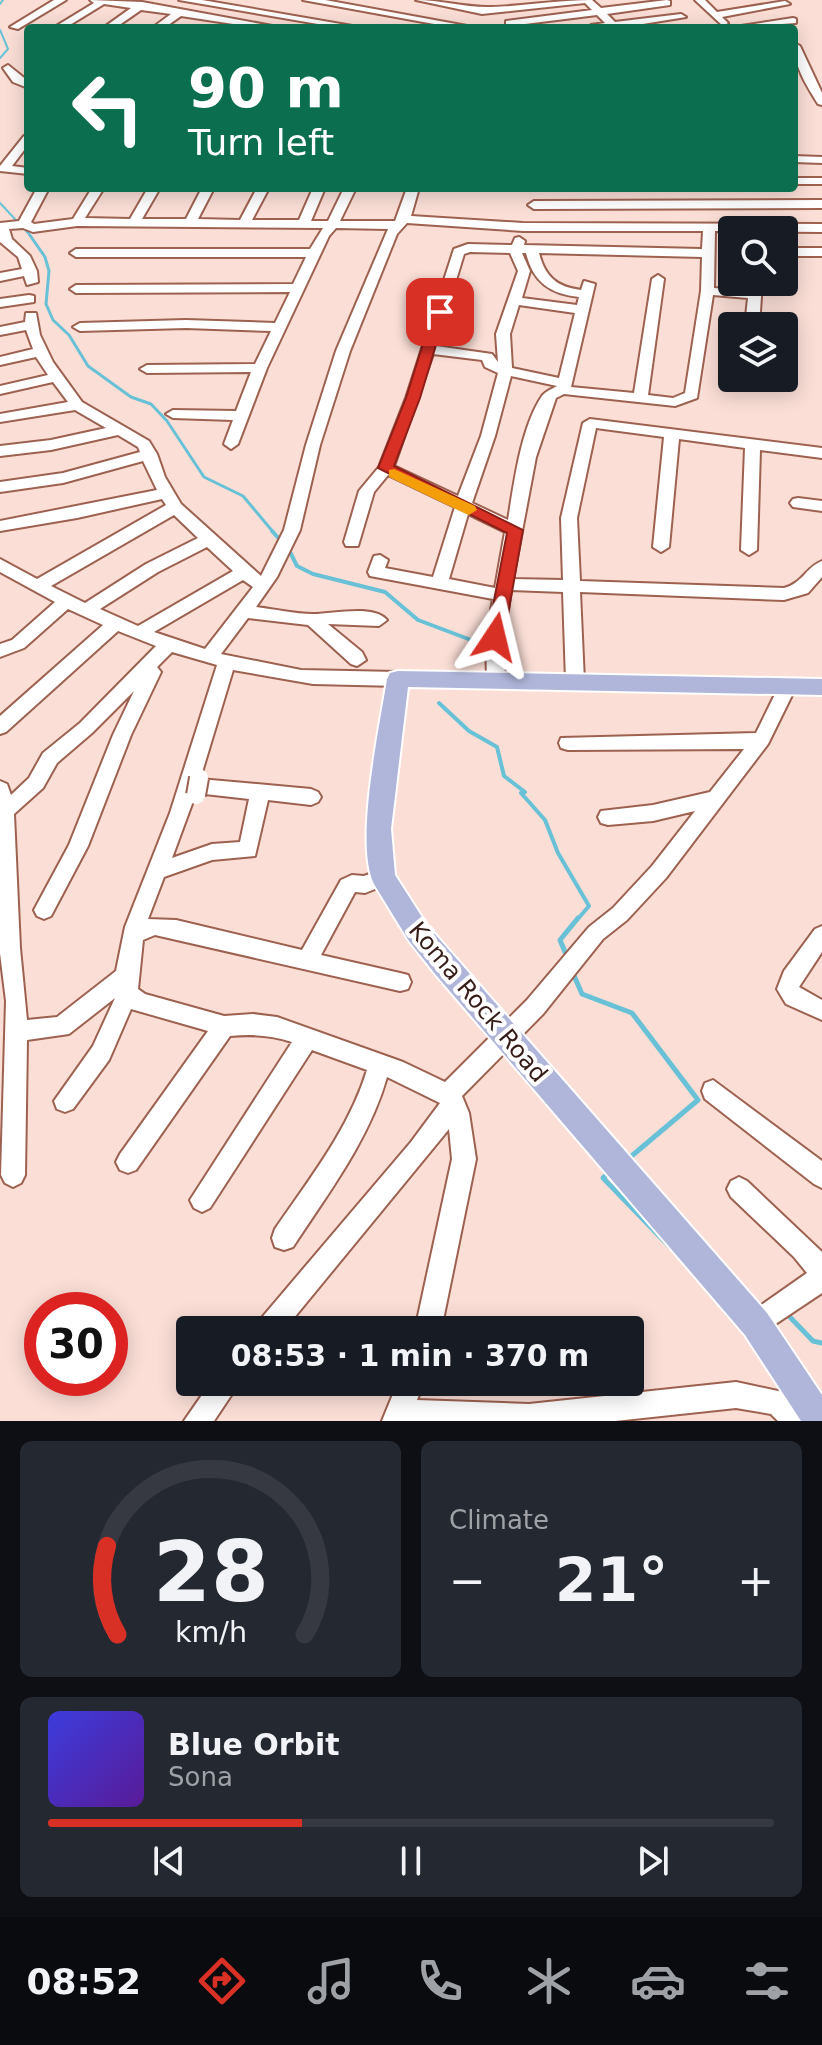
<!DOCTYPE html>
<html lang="en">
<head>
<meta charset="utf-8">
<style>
	:root { --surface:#171b24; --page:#242831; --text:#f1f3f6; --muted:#9ea1a6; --line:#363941; --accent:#d93025 }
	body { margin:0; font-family:"DejaVu Sans",sans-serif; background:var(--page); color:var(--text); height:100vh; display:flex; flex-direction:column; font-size:30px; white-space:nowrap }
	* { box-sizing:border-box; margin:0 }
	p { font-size:26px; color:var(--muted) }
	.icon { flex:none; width:44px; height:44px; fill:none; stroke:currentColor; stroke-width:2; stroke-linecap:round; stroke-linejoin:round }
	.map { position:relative; height:1421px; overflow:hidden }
	.panel { display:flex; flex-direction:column; gap:20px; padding:20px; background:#0d0f14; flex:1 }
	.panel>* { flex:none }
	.top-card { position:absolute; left:24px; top:24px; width:774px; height:168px; border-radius:8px; box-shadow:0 4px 20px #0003; background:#0b6e4f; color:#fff; overflow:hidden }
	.buttons { position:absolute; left:718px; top:216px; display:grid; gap:16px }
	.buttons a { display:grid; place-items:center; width:80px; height:80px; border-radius:8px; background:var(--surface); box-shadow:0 4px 20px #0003; font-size:40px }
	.speed { position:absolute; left:24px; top:1292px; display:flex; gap:16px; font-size:40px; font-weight:700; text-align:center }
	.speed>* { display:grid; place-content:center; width:104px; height:104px; border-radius:50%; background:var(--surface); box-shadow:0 4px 20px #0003; line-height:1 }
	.speed .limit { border:12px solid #d22; background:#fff; color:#111 }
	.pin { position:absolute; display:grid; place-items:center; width:68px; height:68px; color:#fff; margin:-34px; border-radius:16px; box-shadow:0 4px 12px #0006 }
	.me { position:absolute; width:88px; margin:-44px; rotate:10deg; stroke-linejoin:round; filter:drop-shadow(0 0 6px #0008) }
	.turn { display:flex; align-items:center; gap:28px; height:168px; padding:0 32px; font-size:36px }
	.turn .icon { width:104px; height:104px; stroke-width:2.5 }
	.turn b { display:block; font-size:56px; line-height:68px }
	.big { font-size:60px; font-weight:700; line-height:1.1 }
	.panel .tile { flex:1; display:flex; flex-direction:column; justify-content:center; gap:12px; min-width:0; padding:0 28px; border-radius:12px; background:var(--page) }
	.panel .dial { align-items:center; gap:0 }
	.dial svg { height:208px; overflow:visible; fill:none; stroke:var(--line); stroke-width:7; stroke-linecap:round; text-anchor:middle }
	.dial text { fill:var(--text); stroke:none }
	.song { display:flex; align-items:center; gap:24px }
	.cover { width:96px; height:96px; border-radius:12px; background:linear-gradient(135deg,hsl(240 70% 55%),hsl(270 70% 35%)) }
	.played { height:8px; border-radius:4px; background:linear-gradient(90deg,var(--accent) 35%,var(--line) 35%) }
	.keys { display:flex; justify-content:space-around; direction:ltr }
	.heat { display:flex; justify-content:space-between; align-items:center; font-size:44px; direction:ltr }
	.panel .tiles { flex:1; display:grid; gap:20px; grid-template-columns:1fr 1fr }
	.tile:last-child { grid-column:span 2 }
	.trip { position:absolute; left:176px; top:1316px; width:468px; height:80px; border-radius:8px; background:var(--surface); box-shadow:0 4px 20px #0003; font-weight:700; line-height:80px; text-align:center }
	.tabs { display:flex; height:128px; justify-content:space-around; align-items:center; background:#090b0e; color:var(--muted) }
	.tabs .icon { width:56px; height:56px }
	.tabs .current { color:var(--accent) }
	.tabs b { font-size:36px; color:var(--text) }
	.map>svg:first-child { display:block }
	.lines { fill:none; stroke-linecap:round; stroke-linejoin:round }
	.stream-far3 { stroke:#69c1d7; stroke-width:2 }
	.stream-far2 { stroke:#69c1d7; stroke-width:3 }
	.stream-far1 { stroke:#69c1d7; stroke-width:4 }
	.stream { stroke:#69c1d7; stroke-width:5 }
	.minor-casing { stroke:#9d6150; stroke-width:4 }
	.major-casing { stroke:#fff; stroke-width:4 }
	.minor { fill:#fff; fill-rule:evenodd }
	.major { fill:#b0b6da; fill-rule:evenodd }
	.minor-bridge-casing { stroke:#9d6150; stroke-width:22; stroke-linecap:butt }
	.minor-bridge { stroke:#fff; stroke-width:18 }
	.route { fill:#d93025; stroke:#8d1f18; stroke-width:2 }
	.slow { fill:#f59e0b }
	.labels { text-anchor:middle; stroke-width:8; stroke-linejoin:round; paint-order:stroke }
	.street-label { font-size:24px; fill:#351c16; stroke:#fff }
</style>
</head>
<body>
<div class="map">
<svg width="822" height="1421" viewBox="0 0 822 1421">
	<rect width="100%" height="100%" fill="#fbdfd7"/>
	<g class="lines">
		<g class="stream-far3">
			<polyline points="0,4 3,0"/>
			<polyline points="0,30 8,49 0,58"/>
			<polyline points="0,203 28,233"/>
		</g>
		<polyline class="stream-far2" points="27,231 45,257 49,271 46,304 53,320 69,335 88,366 131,397 151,404 167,421 204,477 243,496 274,533"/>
		<g class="stream-far1">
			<polyline points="272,531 282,542"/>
			<polyline points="288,548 297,566 313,574 385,592 418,620 487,646"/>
			<polyline points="439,703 469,731 497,747 504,776 525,792 521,793 545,820 558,853 589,906 577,920"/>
		</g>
		<g class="stream">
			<polyline points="568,959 560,940 578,918"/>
			<polyline points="572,971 582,994 632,1013 698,1100 628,1159"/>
			<polyline points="611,1171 603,1178 670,1247"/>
			<polyline points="785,1312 813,1341 822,1343"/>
		</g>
		<defs>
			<g id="minor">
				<polygon points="54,0 66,0 18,29 10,27"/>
				<polygon points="90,0 142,2 283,28 259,28 181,16 164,28 152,28 171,14 141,10 115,28 103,28 131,8 104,4 65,28 53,28 94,3"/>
				<polygon points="179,0 202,0 364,28 341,28"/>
				<polygon points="303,0 325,0 478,28 456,28"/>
				<path d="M416 0C441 0 467 8 491 7 525 6 558 0 592 0L601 8 667 0 670 1V5L607 14 615 22 681 14 686 17 618 28H590L591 25 605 23 597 15 509 26 506 25V21L592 10 585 3 482 14Z"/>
				<polygon points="695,0 705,0 717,12 785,1 790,4 722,17 728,23 723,26"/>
				<polygon points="793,18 796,19 796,23 728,28"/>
				<path d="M794 43 800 46 822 93V105L818 104C806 85 794 66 794 43Z"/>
				<polygon points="8,65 28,81 28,88 13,82 3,68"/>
				<polygon points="28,135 28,145 12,166 28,168 28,174 0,171 0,166 24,136"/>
				<polygon points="794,156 822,157 822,163 794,162"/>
				<rect x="794" y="178" width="28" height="6"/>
				<path d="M37 188H49L31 222 34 224 73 219 92 188H104L85 218 130 219 148 188H160L142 219H186L202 188H214L198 219 240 220 257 188H269L252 220H299L313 188H325L311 221H328L344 188H356L340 221H395L407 188H419L411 216 523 223 822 224V232L715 231 714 288 749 291 750 282H762L759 326H745L748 298 713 295 697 398 675 406 564 394 556 398 536 457 513 579 563 580 561 518 583 423 590 419 822 448V458L760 450 757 550 749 555 741 550 745 448 679 439 669 547 661 552 653 547 664 437 596 428 577 518 580 581 784 588C803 583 806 567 822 561V577L808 593 784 600 580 592 584 681 575 688 566 681 563 592 511 590 504 637 505 680 496 687 487 680 486 637 493 599 370 576 368 572 374 556 380 555 388 560 385 568 433 577 455 507 388 475 374 492 358 546H346L344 542 359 491 379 467 406 398 454 249 468 244 512 245 515 238 519 237 525 241 524 245 702 249 703 231H523L407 223 397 234 350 351 320 445 300 530 277 577 256 607C274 609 295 614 313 614 332 614 374 604 387 620L379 626 328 624 362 652 366 660 357 666 351 664 308 625 248 618 221 654 301 670 398 672 407 679 398 686 313 684 233 670 200 779 311 789 318 792 321 797 318 802 311 805 268 800 255 856 212 860 164 877 148 919 176 920 302 950 341 880 352 875 364 876 383 869 390 871 393 877 390 883 365 893 355 892 321 955 400 973 408 975 411 982 408 989 400 991 155 935 143 940 138 989 145 994 224 1016 253 1014 277 1017 403 1062 445 1082 527 1000 589 927 613 908 652 866 695 811 653 821 608 825 601 823 598 817 601 811 653 805 710 792 744 749 568 750 561 748 559 743 561 738 756 733 781 682 787 680 796 687 768 744 666 878 627 920 603 939 543 1014 462 1096 469 1113 476 1159 441 1330H415L452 1159 449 1129 284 1330H255L259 1321 411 1142 440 1103 387 1077C369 1140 329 1192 293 1247L284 1250 275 1247 272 1238 275 1229C310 1178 349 1129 367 1070L312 1050 210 1208 202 1212 194 1208 190 1200 292 1042C271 1035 252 1034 230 1036L136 1170 128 1173 120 1170 116 1162 120 1154 208 1031 131 1009 109 1060 73 1109 65 1112 57 1109 54 1101 93 1046 115 998 69 1034 27 1040 25 1175 21 1183 13 1187 5 1183 1 1175 6 1001 0 953V781L7 784 11 795 29 778 43 753 80 723 156 646 118 631 6 732 0 734V716L103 625 68 609 24 648 0 657V644L12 640 55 602 0 572V559L37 579 166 505 162 499 77 518 0 531V521L157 490 143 461 63 483 0 492V482L63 473 140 452 138 447 118 435 51 450 0 456V446L51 440 106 428 75 410 0 422V414L68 402 53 382 0 394V386L48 375 36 357 0 365V357L33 349 26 330 0 335V327L25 322 26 313H36L40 335 53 362 82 402 149 441 157 454 165 477 181 504 261 576 284 530 306 445 336 351 388 229 336 228 329 236 267 368 238 444 231 449 224 444 233 420 173 418 166 414 173 410 236 411 251 372 147 373 140 369 147 365 255 364 271 331 186 328 80 331 73 327 80 323 186 320 275 323 290 292 76 293 70 289 76 285 293 284 306 257H76L70 253 76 249H310L323 228 77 226 33 232 23 228 9 229 12 239 30 256 37 271 38 282 27 285 24 276 0 281V273L22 269 18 257 0 242V223L19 221ZM470 252 510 253 518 271 496 334 498 362 492 354 436 346 464 254ZM522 253H526C533 282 550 294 579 297L577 305 522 298 530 271ZM539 253 702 257 701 291 685 393 673 398 648 395 664 279 658 275 652 279 634 393 571 387 595 284 584 281 581 290C557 287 545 277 539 253ZM519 305 575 313 559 378 512 368 510 334ZM433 354 482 360 485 367 498 373 481 436 458 496 394 466ZM511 376 557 386C552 389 546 391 542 396 521 427 514 483 508 520L472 503 495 436ZM468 514 505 532 495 588 449 579ZM174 515 198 538 146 564 85 603 51 586ZM207 547 233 571 138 626 100 609 158 572ZM243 580 253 587 205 649 154 632ZM172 652 217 665 170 813 125 927 116 971 57 1017 27 1020 20 948 14 814 43 788 57 763 92 733 134 691 113 735 69 845 34 910 37 916 44 919 51 916 88 846 131 735 161 672 157 667ZM196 793 249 799 240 842 212 844 172 858Z"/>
				<polygon points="822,200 822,208 534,209 528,205 534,201"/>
				<rect x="784" y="248" width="38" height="8"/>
				<polygon points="29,295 34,296 34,302 0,307 0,299"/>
				<polygon points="798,498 822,501 822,511 793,507 790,503 793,499"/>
				<polygon points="822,926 822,952 799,987 822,1000 822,1020 786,1004 777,989 784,971 815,929"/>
				<polygon points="713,1080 822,1161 822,1188 814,1184 705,1099 702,1091 705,1083"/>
				<polygon points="739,1177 747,1181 822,1252 822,1293 756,1337 747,1333 743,1324 747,1315 807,1273 794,1257 731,1197 727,1189 731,1181"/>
				<polygon points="211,1382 240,1382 214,1421 184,1421"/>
				<polygon points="398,1382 424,1382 417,1400 529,1404 736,1382 787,1393 805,1412 809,1421 778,1421 771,1414 736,1408 615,1421 382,1421"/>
			</g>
			<path id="major" d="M398 671 822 679V695L408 687 391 829 395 875 427 925 767 1313 822 1395V1421H801L745 1335 436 975 409 941 374 884C354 843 380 726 387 679L390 673Z"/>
		</defs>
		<use href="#minor" class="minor-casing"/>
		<use href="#major" class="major-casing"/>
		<use href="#minor" class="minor"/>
		<use href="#major" class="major"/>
		<defs>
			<polyline id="minor-bridge" points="196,795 199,778"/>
		</defs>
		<use href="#minor-bridge" class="minor-bridge-casing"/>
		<use href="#minor-bridge" class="minor-bridge"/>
	</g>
	<polygon class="route" points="440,308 446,312 420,398 394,466 523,530 504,637 495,644 487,637 507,533 378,468 406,398 433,312"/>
	<polygon class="slow" points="394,469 475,506 477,510 469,515 464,513 389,477 389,470"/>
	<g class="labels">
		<g class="street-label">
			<text transform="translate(478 1002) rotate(50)" y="8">Koma Rock Road</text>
		</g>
	</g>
</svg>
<div class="buttons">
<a><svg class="icon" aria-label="search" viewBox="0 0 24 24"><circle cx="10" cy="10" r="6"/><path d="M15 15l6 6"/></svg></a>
<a><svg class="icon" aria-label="layers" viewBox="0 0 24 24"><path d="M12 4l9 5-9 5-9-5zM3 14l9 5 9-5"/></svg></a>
</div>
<div class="speed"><div class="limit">30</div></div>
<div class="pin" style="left:440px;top:312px;background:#d93025"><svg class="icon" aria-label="arrive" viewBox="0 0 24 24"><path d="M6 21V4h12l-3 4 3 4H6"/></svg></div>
<svg class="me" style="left:495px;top:637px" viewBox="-20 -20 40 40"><path d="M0-17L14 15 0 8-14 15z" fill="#d93025" stroke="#fff" stroke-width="4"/></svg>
<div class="trip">08:53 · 1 min · 370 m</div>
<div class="top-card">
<div class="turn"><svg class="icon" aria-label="left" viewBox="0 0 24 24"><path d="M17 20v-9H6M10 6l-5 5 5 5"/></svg><div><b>90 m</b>Turn left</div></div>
</div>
</div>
<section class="panel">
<div class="tiles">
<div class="tile dial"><svg viewBox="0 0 100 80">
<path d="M14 69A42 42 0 1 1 86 69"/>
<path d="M14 69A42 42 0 0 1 10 35" stroke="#d93025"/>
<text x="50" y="56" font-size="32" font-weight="700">28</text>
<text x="50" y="72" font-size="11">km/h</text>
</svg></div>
<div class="tile"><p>Climate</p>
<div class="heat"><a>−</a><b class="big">21°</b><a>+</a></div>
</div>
<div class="tile">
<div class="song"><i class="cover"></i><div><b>Blue Orbit</b><p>Sona</p></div></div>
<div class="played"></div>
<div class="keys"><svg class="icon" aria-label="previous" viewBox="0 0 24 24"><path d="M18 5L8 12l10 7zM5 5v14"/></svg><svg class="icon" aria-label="pause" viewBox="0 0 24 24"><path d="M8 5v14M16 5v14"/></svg><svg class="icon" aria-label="next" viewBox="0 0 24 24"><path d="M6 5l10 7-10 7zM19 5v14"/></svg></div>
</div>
</div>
</section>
<nav class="tabs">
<b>08:52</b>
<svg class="icon current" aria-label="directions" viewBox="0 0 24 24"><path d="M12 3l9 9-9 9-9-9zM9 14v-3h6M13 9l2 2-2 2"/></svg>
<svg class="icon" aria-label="music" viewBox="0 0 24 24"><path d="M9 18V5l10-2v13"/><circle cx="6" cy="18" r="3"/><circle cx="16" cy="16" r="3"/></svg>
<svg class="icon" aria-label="phone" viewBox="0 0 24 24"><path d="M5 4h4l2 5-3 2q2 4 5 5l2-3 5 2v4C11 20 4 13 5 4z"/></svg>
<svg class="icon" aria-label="climate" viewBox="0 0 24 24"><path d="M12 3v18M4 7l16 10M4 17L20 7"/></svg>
<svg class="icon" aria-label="car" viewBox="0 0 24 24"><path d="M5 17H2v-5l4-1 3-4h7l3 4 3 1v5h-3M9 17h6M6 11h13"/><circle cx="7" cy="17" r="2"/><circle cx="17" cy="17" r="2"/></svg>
<svg class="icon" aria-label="filters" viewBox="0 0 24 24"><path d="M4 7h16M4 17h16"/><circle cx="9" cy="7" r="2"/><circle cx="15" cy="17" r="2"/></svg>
</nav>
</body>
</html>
